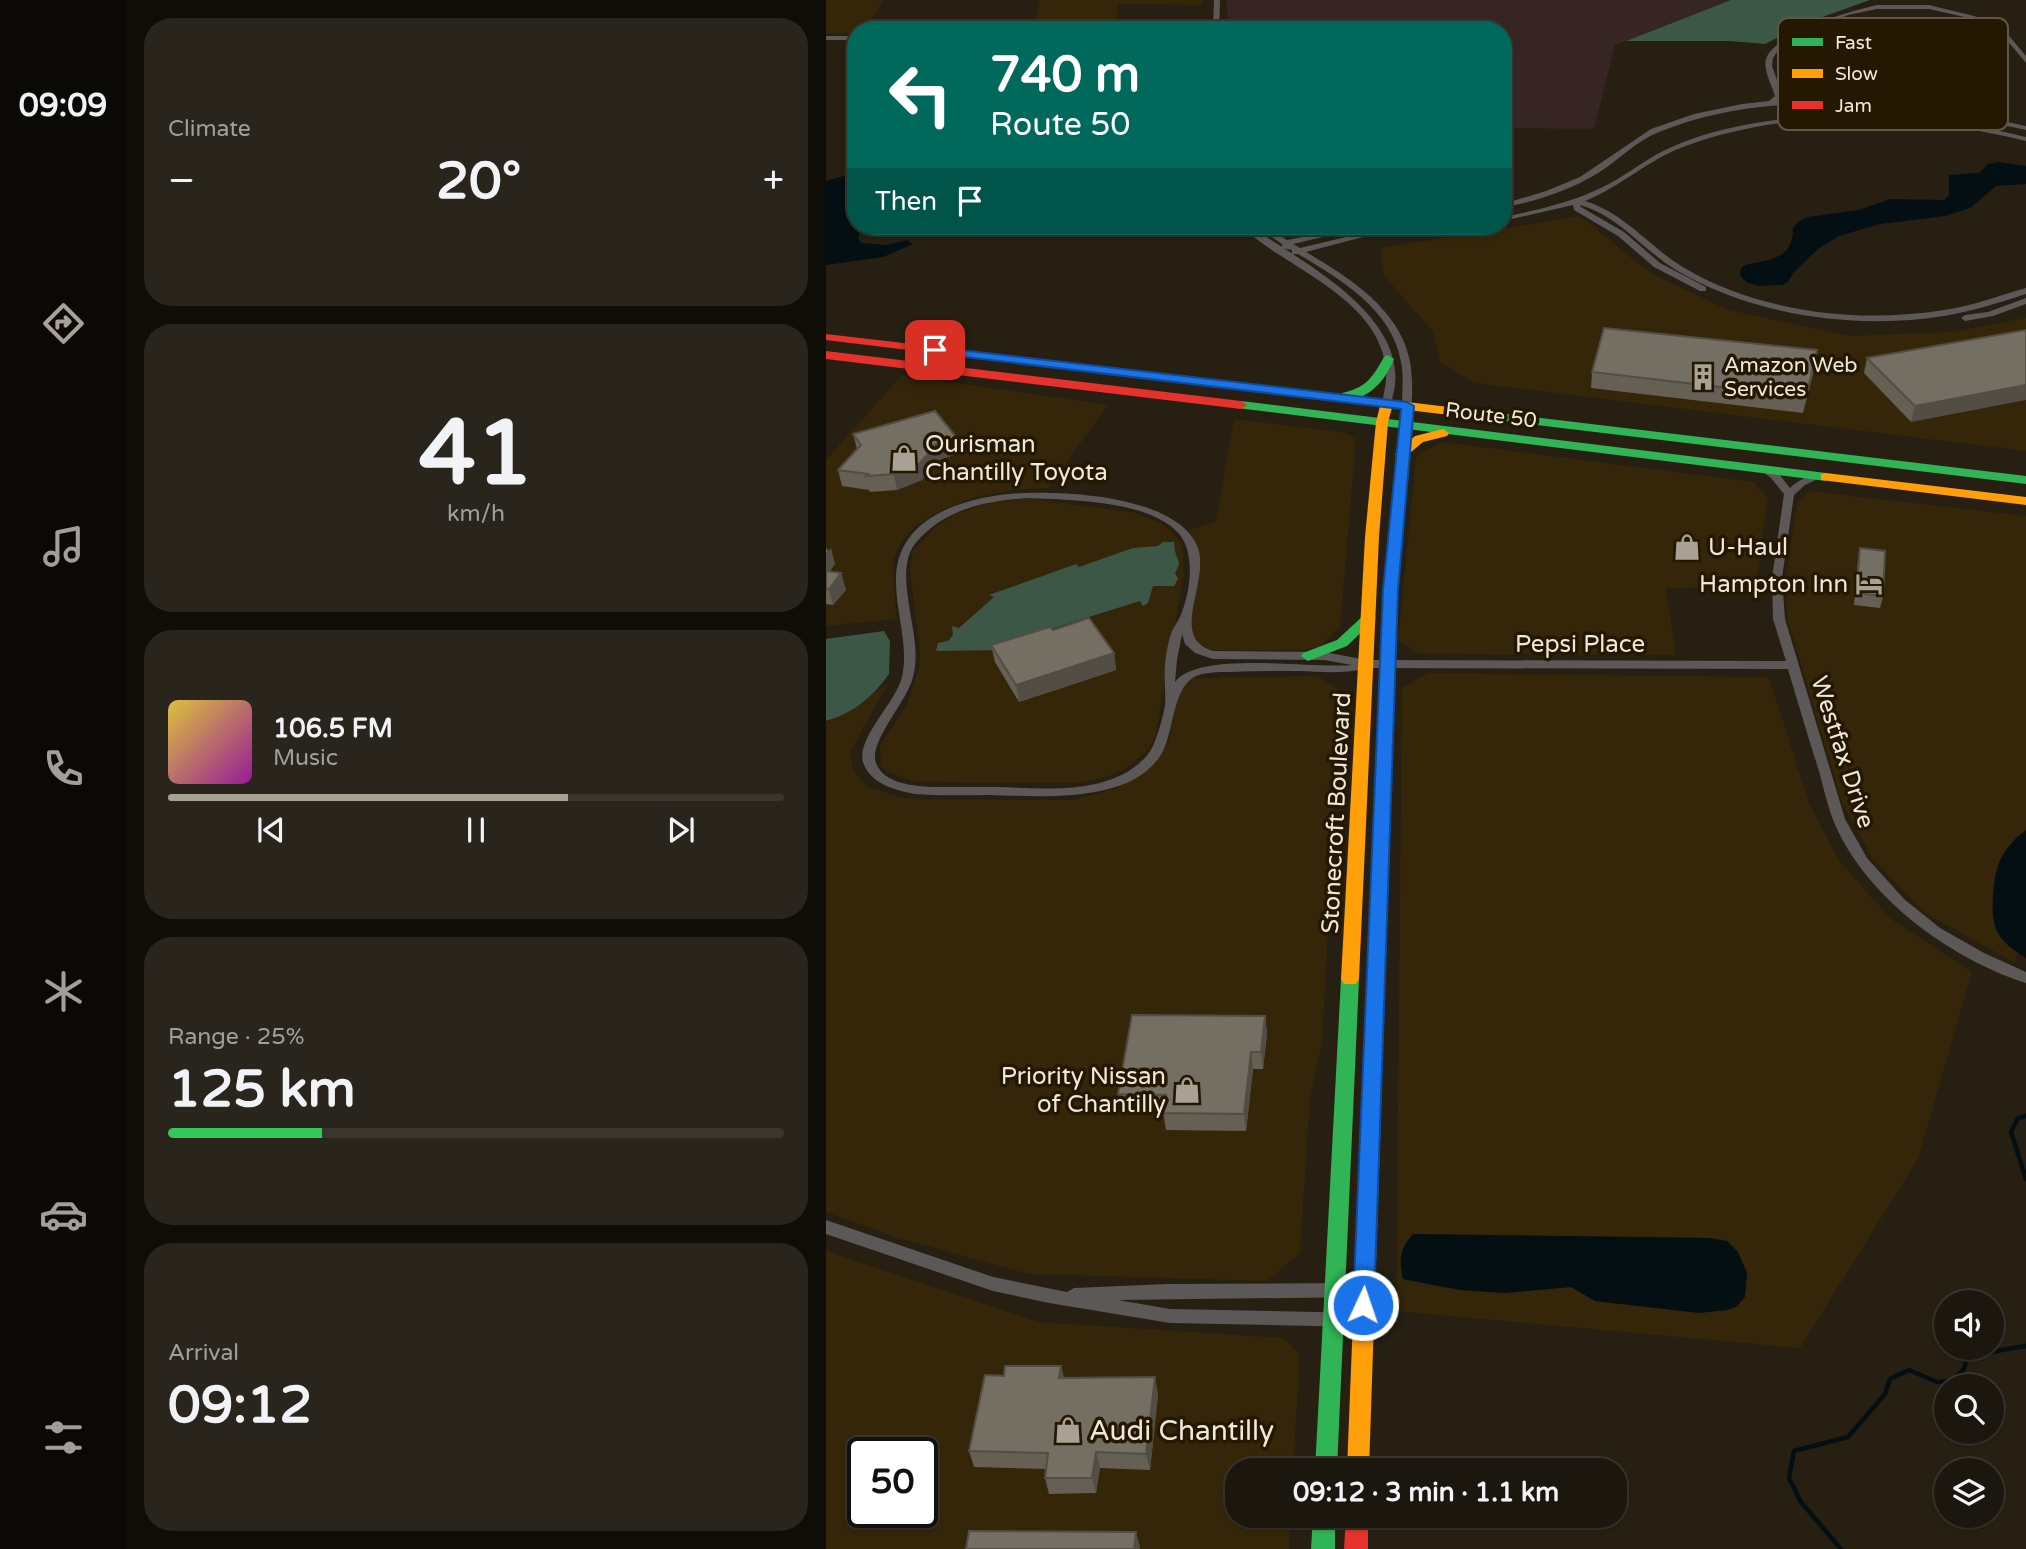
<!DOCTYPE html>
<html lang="en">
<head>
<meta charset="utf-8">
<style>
	:root { --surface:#1c170e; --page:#29241c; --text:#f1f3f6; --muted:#a09f9e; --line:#3a362e; --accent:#a9a294 }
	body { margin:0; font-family:"Varela Round",sans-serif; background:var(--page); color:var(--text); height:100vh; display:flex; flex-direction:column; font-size:26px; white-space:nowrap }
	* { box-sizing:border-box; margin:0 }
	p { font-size:23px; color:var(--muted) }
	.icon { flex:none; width:38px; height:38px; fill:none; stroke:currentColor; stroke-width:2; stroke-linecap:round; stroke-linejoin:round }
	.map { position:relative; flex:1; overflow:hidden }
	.sheet { display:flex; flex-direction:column; gap:18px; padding:18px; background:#0f0d08; width:700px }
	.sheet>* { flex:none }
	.hud { position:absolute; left:21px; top:21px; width:665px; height:214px; border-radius:28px; box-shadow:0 2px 5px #0004,0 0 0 2px var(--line); background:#00695c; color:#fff; overflow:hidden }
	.controls { position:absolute; left:1108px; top:1290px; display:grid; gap:14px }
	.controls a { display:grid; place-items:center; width:70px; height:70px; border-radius:50%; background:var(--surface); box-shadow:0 2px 5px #0004,0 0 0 2px var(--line); font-size:35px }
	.speed { position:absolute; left:21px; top:1437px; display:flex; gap:14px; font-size:35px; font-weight:700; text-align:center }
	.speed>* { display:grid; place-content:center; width:91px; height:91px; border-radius:50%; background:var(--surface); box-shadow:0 2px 5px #0004,0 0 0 2px var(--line); line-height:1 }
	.speed .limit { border:4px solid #111; border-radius:10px; background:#fff; color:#111 }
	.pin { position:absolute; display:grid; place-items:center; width:60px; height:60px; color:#fff; margin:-30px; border-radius:14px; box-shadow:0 4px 10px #0006 }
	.me { position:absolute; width:77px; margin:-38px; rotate:3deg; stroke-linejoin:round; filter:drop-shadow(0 0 5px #0008) }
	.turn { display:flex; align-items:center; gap:24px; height:147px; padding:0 28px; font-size:32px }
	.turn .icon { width:91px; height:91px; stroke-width:2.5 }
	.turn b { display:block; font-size:49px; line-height:60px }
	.then { display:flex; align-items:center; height:66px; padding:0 28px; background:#0003; gap:14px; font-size:26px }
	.big { font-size:52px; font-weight:700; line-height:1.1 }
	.sheet .widget { flex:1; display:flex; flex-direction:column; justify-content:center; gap:10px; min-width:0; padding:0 24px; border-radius:28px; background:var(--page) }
	.sheet .dial { align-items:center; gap:0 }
	.dial b { font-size:91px; line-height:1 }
	.song { display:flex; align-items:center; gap:21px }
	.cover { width:84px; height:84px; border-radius:10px; background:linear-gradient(135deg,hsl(50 70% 55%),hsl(300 70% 35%)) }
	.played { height:7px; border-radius:4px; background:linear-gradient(90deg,var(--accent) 65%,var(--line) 65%) }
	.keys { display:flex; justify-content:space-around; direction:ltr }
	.heat { display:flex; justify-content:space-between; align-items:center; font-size:38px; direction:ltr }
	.charge { height:10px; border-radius:5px; background:linear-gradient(90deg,#34c759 25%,var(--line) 0) }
	.trip { position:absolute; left:399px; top:1458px; width:402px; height:70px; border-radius:28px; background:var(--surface); box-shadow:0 2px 5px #0004,0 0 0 2px var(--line); font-weight:700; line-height:70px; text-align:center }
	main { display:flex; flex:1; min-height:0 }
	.dock { display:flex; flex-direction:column; width:126px; justify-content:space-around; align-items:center; background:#0b0906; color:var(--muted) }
	.dock .icon { width:49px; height:49px }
	.dock .selected { color:var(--accent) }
	.dock b { font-size:32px; color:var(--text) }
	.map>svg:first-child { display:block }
	.built { fill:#352609; fill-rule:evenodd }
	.education { fill:#362522 }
	.forest { fill:#3d5746 }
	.water { fill:#030f13 }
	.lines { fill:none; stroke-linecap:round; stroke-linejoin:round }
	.stream { stroke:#030f13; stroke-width:4.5 }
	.street { fill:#5c5858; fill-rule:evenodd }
	.fast { fill:#30b455; fill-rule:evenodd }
	.slow { fill:#ff9f0a; fill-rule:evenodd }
	.jam { fill:#e5322d; fill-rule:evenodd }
	.wall { fill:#655f54 }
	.shaded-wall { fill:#524d45 }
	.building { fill:#756e62; stroke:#524d45; stroke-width:2 }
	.route { fill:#1a73e8; stroke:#114b97; stroke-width:2 }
	.labels { text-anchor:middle; stroke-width:7; stroke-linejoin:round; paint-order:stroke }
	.far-poi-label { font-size:21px; fill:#f0e8da; stroke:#241802; text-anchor:start }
	.far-street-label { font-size:21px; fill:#f0e8da; stroke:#241802 }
	.poi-label { font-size:24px; fill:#f0e8da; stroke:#241802; text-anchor:start }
	.street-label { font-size:24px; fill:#f0e8da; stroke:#241802 }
	.near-poi-label { font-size:28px; fill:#f0e8da; stroke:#241802; text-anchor:start }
	.key { fill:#241802; stroke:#615643; stroke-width:2 }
	.key-label { font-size:19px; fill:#f0e8da }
</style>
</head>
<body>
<main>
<nav class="dock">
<b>09:09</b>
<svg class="icon selected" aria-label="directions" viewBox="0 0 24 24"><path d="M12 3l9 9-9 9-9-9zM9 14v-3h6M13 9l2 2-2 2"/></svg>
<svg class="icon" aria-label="music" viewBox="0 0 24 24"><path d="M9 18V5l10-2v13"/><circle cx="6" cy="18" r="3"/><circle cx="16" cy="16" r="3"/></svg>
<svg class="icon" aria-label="phone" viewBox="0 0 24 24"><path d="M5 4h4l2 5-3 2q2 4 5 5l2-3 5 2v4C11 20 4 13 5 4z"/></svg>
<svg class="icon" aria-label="climate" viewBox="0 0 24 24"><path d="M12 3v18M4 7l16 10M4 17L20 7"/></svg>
<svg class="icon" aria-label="car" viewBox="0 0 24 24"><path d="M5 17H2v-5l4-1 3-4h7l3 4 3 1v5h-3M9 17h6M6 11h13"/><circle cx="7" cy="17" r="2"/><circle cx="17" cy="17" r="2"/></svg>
<svg class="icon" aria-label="filters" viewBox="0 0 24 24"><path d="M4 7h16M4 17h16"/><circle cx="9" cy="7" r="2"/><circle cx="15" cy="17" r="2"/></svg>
</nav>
<section class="sheet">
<div class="widget"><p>Climate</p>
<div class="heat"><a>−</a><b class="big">20°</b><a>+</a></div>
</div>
<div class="widget dial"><b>41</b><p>km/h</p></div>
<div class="widget">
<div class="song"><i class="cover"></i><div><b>106.5 FM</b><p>Music</p></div></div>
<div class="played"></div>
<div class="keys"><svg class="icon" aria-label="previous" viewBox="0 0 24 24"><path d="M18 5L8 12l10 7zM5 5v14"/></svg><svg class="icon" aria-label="pause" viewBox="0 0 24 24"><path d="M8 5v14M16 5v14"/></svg><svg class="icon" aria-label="next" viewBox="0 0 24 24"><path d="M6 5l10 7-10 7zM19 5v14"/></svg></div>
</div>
<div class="widget"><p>Range · 25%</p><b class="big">125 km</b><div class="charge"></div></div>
<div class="widget"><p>Arrival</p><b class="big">09:12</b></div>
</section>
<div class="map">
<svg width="1200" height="1549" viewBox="0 0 1200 1549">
	<rect width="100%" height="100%" fill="#261f12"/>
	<g class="built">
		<polygon points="0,0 57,0 40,30 30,30 30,33 0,34"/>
		<polygon points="214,0 376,0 377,5 293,4 289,30 206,30"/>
		<polygon points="754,216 823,272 902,310 1024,336 1126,332 1200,318 1200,451 649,383 615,363 607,332 558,276 554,248"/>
		<polygon points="76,375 282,405 222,488 185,490 148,497 114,511 88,527 74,544 67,559 70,619 0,626 0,460"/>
		<polygon points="408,419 521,433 530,440 514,627 494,647 481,650 374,650 362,639 375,561 363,530 390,521"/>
		<polygon points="616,442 927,482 942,497 930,587 840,588 850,655 592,654 572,640 590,459 594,453"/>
		<polygon points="984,491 1200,516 1200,934 1188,962 1102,915 1046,858 1016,802 962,621 959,581 971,502"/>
		<polygon points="200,498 311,513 338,525 353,540 357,549 358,574 329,738 322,750 298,770 273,779 253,783 90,782 61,772 55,765 54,746 81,704 93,668 94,653 84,569 87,551 109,527 129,514 158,504"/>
		<path d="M602 673 943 677 983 803 1012 859 1065 919 1146 972 1092 1159 974 1348 570 1311 576 688ZM587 1234 884 1238 901 1241 921 1273 919 1296 829 1308 769 1301 745 1287 678 1293 600 1285Z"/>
		<polygon points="491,676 515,691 496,1044 484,1096 474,1253 441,1281 203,1274 72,1238 0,1212 0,723 62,684 25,750 27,771 42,787 81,799 246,800 292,788 328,764 343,740 353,687 365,678"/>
		<path d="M0 1251 212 1322 457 1338 474 1355 467 1470H411V1516H465L463 1549H0ZM37 1452H96V1512H37Z"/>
	</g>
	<polygon class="education" points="400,0 905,0 789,45 768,129 677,128 677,30 403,30"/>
	<g class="forest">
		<polygon points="905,0 1044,0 985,21 939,44 904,41 800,41"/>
		<path d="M337 542H348C349 545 348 548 349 551 352 563 356 561 349 573L352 579 348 586H327L322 603 317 606 314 601 180 643V650L110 651 112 643 122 641 127 635 126 626 133 628 168 597 163 595 250 564 253 567 307 548 332 546Z"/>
		<path d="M58 631 64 641 63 674C47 697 27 713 0 721V639Z"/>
	</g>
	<g class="water">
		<path d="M1172 162 1200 166V184L1170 186 1144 208 1119 216 1054 224 1013 236 992 249 968 272 962 282 956 285 933 286 920 282 914 275 915 268 920 265C946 258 967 260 967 228L972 222 982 217 1033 210 1064 199 1118 200 1123 195V175L1153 173 1162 164Z"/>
		<polygon points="26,169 30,169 30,226 36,226 32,238 35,243 60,245 81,240 87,244 57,257 0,265 0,181 21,175"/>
		<path d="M1200 830V958C1189 951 1178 944 1172 933 1163 919 1167 878 1173 863 1178 850 1189 838 1200 830Z"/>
		<path d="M587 1234 884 1238 901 1241 912 1252 921 1273 919 1297 910 1307 901 1310 873 1313 769 1301 745 1287 678 1293 634 1290 577 1279C573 1260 573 1250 587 1234Z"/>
	</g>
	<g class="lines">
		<g class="stream">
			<polyline points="1200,1116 1192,1118 1185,1132 1200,1179"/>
			<polyline points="1015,1549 975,1502 963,1478 968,1451 1022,1437 1059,1394 1064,1379 1083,1370 1111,1382 1126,1381 1138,1369 1141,1356 1200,1346"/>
		</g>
		<g class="street">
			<polygon points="388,0 394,0 393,30 387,30"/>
			<path d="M1051 5H1103L1156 18 1179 31 1200 56V63L1175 33 1152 20 1103 9H1051L1022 15 974 36 953 49 947 58 946 66 957 97 953 100C1035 93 1120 109 1200 126V130C1079 105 951 85 833 132 810 141 793 160 772 173 743 191 710 201 677 208V204L720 191 754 177 825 129 868 114 916 104 943 101 949 96C946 86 937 70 940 59 949 32 1025 11 1051 5Z"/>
			<rect x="0" y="36" width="30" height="4"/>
			<path d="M1025 114C1085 116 1142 123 1200 137V141C1088 114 967 106 857 147 822 160 794 187 759 201 798 213 822 245 855 266 930 312 1032 324 1118 310 1146 306 1172 296 1200 288V294C1173 303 1146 311 1118 316 1030 330 927 316 850 270 817 250 793 216 754 205L755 207 798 232 834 263 880 287V291H874L828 267 792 236 748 210 747 205 677 221V217C712 210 747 202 779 186 803 174 823 156 848 146 904 122 965 117 1025 114Z"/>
			<path d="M415 226H424C478 264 596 321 564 405H558L556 403C558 392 561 382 560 371 555 298 460 269 415 226Z"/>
			<path d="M430 226H439L461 240 529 226 539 227 467 244 474 248 537 233 602 226H627L623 228 537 237 480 252C529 281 586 317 586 381 586 390 587 400 584 408L581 409 576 406C576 391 578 376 575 362 566 309 514 279 472 254H466V250L456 248V244Z"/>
			<polygon points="1200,298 1200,304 1167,316 1139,321 1135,318 1139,315 1162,312"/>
			<path d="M938 466 953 474 964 488C972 480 982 476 993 473L998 476 979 485 968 495 956 578 959 619 1019 819 1041 858 1078 899 1114 928 1158 953 1200 972V983C1124 959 1035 894 1006 817 1001 803 997 786 993 771 982 737 972 703 962 669L542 668C519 674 497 672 473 671 450 671 427 671 404 672 393 672 378 672 368 677 346 690 348 732 336 753 306 805 213 796 163 795 138 795 113 796 89 794 69 790 44 784 37 762 30 739 70 702 76 677 83 646 70 613 70 582 68 515 144 495 198 493 245 491 353 497 372 548 384 583 342 638 387 651L498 652 541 660 960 661 947 619 946 578 958 494 945 478 933 469ZM201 498C243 500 326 500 354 535 370 556 364 594 354 617 352 622 348 626 346 631 343 639 341 648 340 657 337 673 340 689 339 705 337 718 332 734 327 746 322 757 312 765 301 772 263 794 213 788 170 787 149 787 128 787 106 787 88 786 58 784 50 763 42 742 81 702 87 677 94 651 85 624 82 598 80 583 78 565 85 550 88 544 93 539 98 534 127 507 163 501 201 498ZM356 634 359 644 369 653 387 659 498 660 526 665C487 669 373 650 349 682L351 660Z"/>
			<polygon points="0,1220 167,1277 241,1292 248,1288 342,1284 538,1283 544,1285 546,1290 544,1295 538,1297 292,1300 344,1309 537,1313 543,1315 545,1320 543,1325 537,1327 344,1323 223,1303 167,1291 0,1234"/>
		</g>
		<g class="fast">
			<path d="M562 355 568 359C559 381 542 402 516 399V393C540 388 547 377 558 357Z"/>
			<polygon points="415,401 1000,473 1006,477 1000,481 411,408 411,402"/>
			<polygon points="623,407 1200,476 1200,484 619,414 617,411"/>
			<polygon points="565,587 572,591 554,1142 551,1148 544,1150 537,1148 534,1142 558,591"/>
			<polygon points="543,614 550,618 521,646 482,661 475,656 477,653 511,640 538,615"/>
			<polygon points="524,972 530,974 533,979 511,1470 489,1470 515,979 518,974"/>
			<polygon points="487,1516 509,1516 509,1549 485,1549"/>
		</g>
		<g class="slow">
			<polygon points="335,373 623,407 629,411 623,415 566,408 562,422 553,537 533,979 530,984 518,984 515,979 539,537 550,422 554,406 331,380 331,374"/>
			<polygon points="617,429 623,433 621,436 597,442 579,457 571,457 569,454 589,436"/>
			<polygon points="1000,473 1200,497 1200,505 995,480 995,474"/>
			<polygon points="544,1134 551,1136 554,1142 543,1470 521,1470 534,1142 537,1136"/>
		</g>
		<g class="jam">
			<polygon points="0,334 335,373 341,377 335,381 0,340"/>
			<polygon points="0,351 415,401 421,405 415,409 0,359"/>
			<polygon points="581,402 587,406 572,591 565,595 558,591 575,406"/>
			<polygon points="520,1516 542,1516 542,1549 518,1549"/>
		</g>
	</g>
	<g class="wall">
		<polygon points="1200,330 1085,422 1038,373 1041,358"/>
		<polygon points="989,366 977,413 765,388 766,372"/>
		<polygon points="27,434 134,453 107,462 105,470 96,480 71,490 44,492 43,490 16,486 12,470 31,449"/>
		<polygon points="0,547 9,564 3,572 15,573 20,590 7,605 0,604"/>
		<polygon points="1034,548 1057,596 1054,608 1028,605 1032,560"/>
		<polygon points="227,630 288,653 290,670 193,702 169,662 165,645"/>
		<polygon points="439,1016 441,1033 437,1069 427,1069 420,1131 340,1130 337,1112 295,1111 292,1094"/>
		<polygon points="235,1366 238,1378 332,1394 324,1470 274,1468 270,1493 223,1494 219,1478 220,1469 148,1467 143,1451 178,1376"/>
	</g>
	<g class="shaded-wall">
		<polygon points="991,350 989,366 977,413 980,397"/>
		<polygon points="1200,385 1200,400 1085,422 1089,406"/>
		<polygon points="131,438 134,453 107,462 105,470 96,480 71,490 68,474 104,446"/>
		<polygon points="5,548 9,564 0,575 0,553"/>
		<polygon points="15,573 20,590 7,605 3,589"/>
		<polygon points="288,653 290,670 193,702 190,685"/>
		<polygon points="439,1016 441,1033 437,1069 435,1052"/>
		<polygon points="425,1052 427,1069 420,1131 418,1114"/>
		<polygon points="235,1366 239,1382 233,1378"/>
		<polygon points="329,1377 332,1394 324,1470 320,1454"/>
		<polygon points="270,1452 274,1468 270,1493 266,1478"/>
		<polygon points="310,1532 314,1547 314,1549 308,1549"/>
	</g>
	<g class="building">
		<polygon points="778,328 991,350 980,397 766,372"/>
		<polygon points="1200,330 1200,385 1089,406 1041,358"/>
		<polygon points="109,411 131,438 104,446 102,454 93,464 68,474 40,476 42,474 12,470 35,445 27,434"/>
		<polygon points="1034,548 1059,551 1057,596 1030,593"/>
		<polygon points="0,571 15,573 3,589 0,589"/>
		<polygon points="263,618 288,653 190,685 165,645 224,627 227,630"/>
		<polygon points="306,1015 439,1016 435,1052 425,1052 418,1114 337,1113 340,1095 292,1094"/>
		<polygon points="179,1366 235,1366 233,1378 329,1377 320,1454 270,1452 266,1478 219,1478 222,1453 143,1451 159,1375 178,1376"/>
		<polygon points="143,1531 310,1532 308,1549 140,1549"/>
	</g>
	<polygon class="route" points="109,347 581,402 588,406 572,590 548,1305 545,1312 537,1314 530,1312 527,1305 557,590 575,409 105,353 103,350"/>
	<defs>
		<symbol id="building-bare" viewBox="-9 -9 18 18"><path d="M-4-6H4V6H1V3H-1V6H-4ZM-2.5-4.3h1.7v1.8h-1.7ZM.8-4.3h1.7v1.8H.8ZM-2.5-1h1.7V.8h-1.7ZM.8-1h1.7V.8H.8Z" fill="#a9a294" stroke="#241802" stroke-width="2.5" paint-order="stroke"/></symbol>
		<symbol id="shop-bare" viewBox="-9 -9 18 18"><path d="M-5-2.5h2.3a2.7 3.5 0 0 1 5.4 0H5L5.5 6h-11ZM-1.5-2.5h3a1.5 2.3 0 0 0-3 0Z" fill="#a9a294" stroke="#241802" stroke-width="2.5" paint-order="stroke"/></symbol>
		<symbol id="hotel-bare" viewBox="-9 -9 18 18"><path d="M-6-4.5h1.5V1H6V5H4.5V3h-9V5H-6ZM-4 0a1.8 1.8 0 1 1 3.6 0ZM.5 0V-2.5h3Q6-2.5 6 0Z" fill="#a9a294" stroke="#241802" stroke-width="2.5" paint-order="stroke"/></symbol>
	</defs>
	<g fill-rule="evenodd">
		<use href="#building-bare" x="858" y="358" width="38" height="38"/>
		<use href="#shop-bare" x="59" y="439" width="38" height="38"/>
		<use href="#shop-bare" x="842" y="528" width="38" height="38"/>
		<use href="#hotel-bare" x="1024" y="565" width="38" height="38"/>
		<use href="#shop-bare" x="342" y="1071" width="38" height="38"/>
		<use href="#shop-bare" x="223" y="1411" width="38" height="38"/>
	</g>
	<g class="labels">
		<g class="far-poi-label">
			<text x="898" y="372">Amazon Web<tspan x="898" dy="24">Services</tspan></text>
		</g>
		<g class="far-street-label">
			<text transform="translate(665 415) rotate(7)" y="7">Route 50</text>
		</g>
		<g class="poi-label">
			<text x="99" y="452">Ourisman<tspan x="99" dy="28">Chantilly Toyota</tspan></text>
			<text x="882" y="555">U-Haul</text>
			<text x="1022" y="592" text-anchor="end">Hampton Inn</text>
			<text x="340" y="1084" text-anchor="end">Priority Nissan<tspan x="340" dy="28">of Chantilly</tspan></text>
		</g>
		<g class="street-label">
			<text x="754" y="652">Pepsi Place</text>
			<text transform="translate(1017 752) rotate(72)" y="8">Westfax Drive</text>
			<text transform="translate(510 813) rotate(-87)" y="8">Stonecroft Boulevard</text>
		</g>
		<g class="near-poi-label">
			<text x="263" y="1440">Audi Chantilly</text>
		</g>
	</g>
	<rect x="952" y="18" width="230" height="112" rx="10" class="key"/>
	<rect x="966" y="38" width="31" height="8" fill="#30b455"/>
	<rect x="966" y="69" width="31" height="9" fill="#ff9f0a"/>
	<rect x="966" y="101" width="31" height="8" fill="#e5322d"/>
	<g class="key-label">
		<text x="1009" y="49">Fast</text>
		<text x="1009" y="80">Slow</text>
		<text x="1009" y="112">Jam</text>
	</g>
</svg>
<div class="controls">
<a><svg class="icon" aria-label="sound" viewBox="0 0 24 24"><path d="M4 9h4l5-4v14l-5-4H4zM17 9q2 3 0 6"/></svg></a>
<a><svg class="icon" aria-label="search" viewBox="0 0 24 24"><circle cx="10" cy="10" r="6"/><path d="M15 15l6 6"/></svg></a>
<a><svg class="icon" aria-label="layers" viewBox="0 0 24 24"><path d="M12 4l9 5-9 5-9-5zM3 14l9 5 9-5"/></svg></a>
</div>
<div class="speed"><div class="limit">50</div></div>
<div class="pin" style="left:109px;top:350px;background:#d93025"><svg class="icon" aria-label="arrive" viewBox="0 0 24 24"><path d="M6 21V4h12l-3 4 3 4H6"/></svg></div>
<svg class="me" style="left:537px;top:1305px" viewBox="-20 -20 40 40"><circle r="17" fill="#1a73e8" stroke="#fff" stroke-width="3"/><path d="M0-11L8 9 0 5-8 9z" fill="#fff"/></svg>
<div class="trip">09:12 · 3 min · 1.1 km</div>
<div class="hud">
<div class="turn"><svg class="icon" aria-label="left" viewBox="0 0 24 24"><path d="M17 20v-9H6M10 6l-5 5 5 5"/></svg><div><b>740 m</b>Route 50</div></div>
<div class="then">Then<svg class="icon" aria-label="arrive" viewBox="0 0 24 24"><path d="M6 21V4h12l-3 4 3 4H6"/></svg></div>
</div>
</div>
</main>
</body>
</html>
